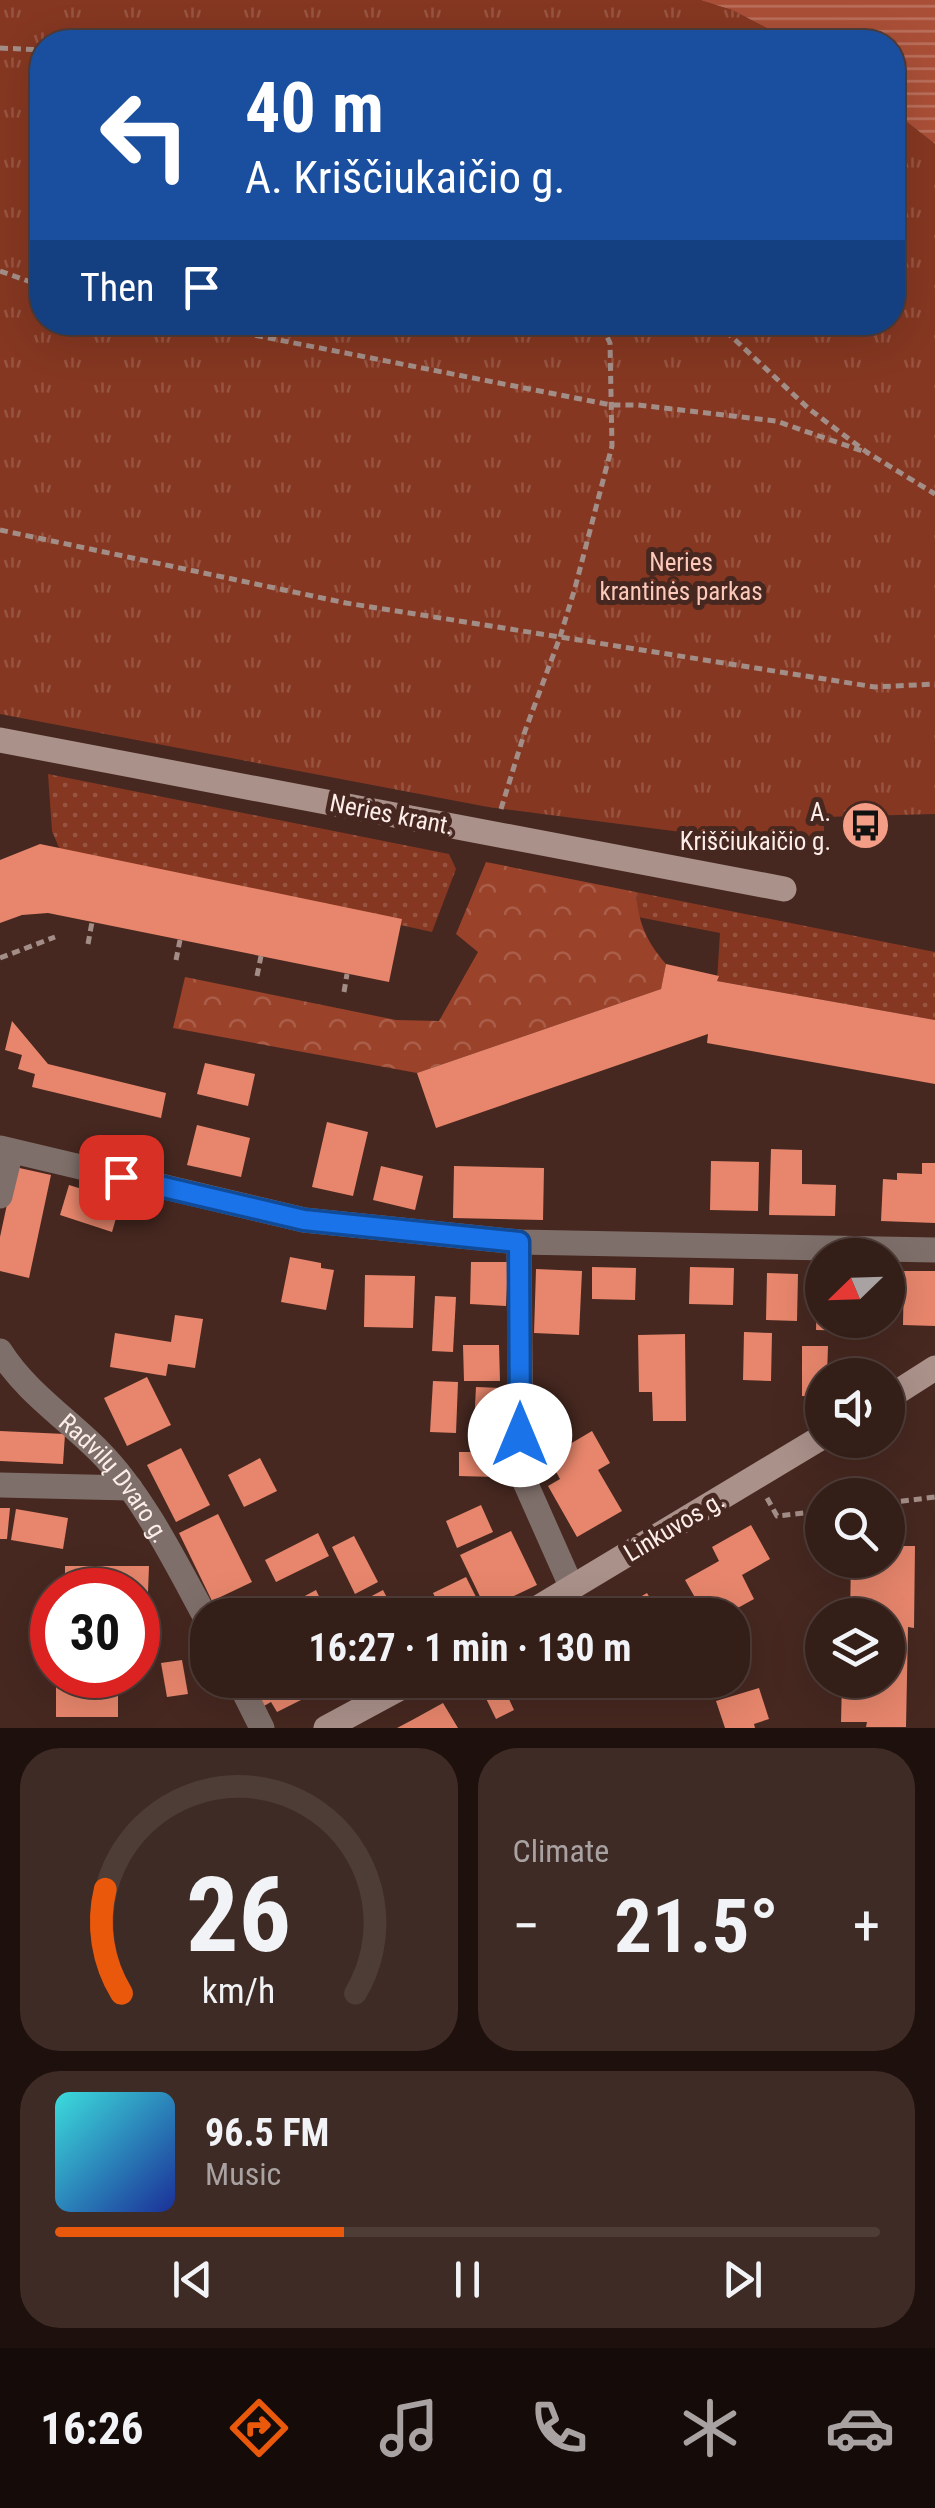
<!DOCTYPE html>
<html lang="en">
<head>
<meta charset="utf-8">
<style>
	:root { --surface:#341e18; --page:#3f2b25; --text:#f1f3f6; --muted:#a9a2a2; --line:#4e3c37; --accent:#ea580c }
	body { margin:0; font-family:"Roboto Condensed",sans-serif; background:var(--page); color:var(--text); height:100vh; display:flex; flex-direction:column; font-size:38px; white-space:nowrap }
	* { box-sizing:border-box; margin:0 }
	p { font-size:32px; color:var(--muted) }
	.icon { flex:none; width:55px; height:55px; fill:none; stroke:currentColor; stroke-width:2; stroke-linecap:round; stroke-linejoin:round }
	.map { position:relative; height:1728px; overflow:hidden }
	.sheet { display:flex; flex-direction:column; gap:20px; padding:20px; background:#1d100d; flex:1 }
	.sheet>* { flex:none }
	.guide { position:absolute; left:30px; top:30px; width:875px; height:305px; border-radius:40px; box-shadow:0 10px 40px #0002,0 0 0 2px var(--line); background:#1a4fa0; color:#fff; overflow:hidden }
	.needle { width:65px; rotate:247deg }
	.tools { position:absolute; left:805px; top:1238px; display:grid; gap:20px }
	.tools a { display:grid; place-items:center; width:100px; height:100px; border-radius:50%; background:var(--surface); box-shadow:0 10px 40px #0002,0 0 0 2px var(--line); font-size:50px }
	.speed { position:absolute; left:30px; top:1568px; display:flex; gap:20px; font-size:50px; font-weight:700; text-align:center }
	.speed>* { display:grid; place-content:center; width:130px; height:130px; border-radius:50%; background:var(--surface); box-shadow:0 10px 40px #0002,0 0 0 2px var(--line); line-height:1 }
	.speed .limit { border:15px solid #d22; background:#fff; color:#111 }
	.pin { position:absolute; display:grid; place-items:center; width:85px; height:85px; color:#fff; margin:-42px; border-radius:20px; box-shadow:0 5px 15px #0006 }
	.me { position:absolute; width:110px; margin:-55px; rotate:0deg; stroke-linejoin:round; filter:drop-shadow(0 0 8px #0008) }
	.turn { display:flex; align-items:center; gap:35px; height:210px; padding:0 50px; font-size:45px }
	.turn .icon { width:130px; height:130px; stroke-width:2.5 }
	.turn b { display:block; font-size:70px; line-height:85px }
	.then { display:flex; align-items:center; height:95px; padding:0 50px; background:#0003; gap:20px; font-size:38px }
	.big { font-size:75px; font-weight:700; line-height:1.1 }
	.sheet .card { flex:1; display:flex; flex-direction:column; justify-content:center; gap:15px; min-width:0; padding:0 35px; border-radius:40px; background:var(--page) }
	.sheet .dial { align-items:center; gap:0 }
	.dial svg { height:260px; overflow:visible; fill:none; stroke:var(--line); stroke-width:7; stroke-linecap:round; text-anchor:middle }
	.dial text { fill:var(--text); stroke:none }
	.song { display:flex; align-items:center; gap:30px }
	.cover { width:120px; height:120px; border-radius:15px; background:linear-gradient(135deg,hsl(180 70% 55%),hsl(230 70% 35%)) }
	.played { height:10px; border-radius:5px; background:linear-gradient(90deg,var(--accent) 35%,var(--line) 35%) }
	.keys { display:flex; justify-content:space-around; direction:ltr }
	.heat { display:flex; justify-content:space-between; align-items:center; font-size:55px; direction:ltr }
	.sheet .tiles { flex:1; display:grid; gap:20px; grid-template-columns:1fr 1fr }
	.card:last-child { grid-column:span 2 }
	.trip { position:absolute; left:190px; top:1598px; width:560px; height:100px; border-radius:40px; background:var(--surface); box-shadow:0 10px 40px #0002,0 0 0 2px var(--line); font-weight:700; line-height:100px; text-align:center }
	.dock { display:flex; height:160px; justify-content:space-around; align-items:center; background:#150c0a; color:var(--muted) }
	.dock .icon { width:70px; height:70px }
	.dock .current { color:var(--accent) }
	.dock b { font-size:45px; color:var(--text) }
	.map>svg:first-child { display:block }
	.grass { fill:url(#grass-dots) }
	.forest { fill:url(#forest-crowns) }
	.park { fill:url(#park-tufts) }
	.water { fill:url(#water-rules) }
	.building { fill:#e7866c }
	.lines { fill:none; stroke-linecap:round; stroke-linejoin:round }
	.path { stroke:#a38d87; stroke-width:5; stroke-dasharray:8 5; stroke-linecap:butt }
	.street { stroke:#7f6f6a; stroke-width:25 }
	.secondary { stroke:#aa918a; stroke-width:25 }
	.route-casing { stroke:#114b97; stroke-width:25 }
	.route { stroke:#1a73e8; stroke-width:18 }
	.labels { text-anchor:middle; stroke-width:10; stroke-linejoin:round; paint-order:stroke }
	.park-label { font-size:25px; fill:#fcc9ba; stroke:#462820 }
	.poi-label { font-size:25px; fill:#fdede9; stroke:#462820; text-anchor:end }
	.street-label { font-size:25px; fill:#fdede9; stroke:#462820 }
</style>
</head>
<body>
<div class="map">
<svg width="935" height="1728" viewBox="0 0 935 1728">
	<defs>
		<pattern id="grass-dots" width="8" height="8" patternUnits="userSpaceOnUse" patternTransform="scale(2.5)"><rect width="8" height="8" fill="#853721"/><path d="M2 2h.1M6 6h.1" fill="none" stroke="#975441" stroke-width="1.8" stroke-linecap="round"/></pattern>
		<pattern id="forest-crowns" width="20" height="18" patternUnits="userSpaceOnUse" patternTransform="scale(2.5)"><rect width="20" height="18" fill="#9b422a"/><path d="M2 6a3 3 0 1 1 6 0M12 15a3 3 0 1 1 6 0" fill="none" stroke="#aa5e49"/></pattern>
		<pattern id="park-tufts" width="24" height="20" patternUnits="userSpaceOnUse" patternTransform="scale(2.5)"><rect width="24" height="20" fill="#853721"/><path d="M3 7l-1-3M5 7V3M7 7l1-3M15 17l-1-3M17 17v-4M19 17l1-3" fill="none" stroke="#975441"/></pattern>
		<pattern id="water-rules" width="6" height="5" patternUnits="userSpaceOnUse" patternTransform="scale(2.5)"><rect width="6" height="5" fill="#aa4f37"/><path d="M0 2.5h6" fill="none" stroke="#bb715e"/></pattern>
	</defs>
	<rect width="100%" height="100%" fill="#462820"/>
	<g class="grass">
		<polygon points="48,774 449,854 456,869 432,932 60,850 52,831"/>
		<polygon points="636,892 935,952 935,1020 717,981 720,933 638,917"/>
	</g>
	<path class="forest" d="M486 862 636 892C638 922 646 941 666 964L661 989 417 1073 173 1028 185 977 396 1020 439 1021 478 952 456 934Z"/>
	<polygon class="park" points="0,0 700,0 732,10 794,42 42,42 42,322 892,322 893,111 935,144 935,814 824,817 824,835 758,842 488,807 0,714"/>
	<polygon class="water" points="700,0 935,0 935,144 893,111 892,42 794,42 732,10"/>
	<g class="building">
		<polygon points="40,844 402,919 389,982 48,913 22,915 0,923 0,860"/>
		<polygon points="666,964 719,976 717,981 935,1020 935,1084 707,1043 708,1034 436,1128 417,1073 661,989"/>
		<polygon points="12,1021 48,1064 166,1093 161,1118 32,1087 35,1074 18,1069 22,1055 5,1050"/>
		<polygon points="205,1063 255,1074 248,1106 197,1094"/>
		<polygon points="327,1122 368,1132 353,1196 312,1187"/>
		<polygon points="197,1125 250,1138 241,1177 187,1165"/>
		<polygon points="771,1149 802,1150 802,1184 836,1185 835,1216 769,1215"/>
		<polygon points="711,1161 759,1162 758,1211 710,1210"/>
		<polygon points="922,1163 935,1163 935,1223 881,1221 883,1179 897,1180 897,1173 922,1174"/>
		<polygon points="381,1166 423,1176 415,1210 373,1200"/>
		<polygon points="454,1166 544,1168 543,1220 453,1218"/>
		<polygon points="15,1167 51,1175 29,1278 0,1271 0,1237"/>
		<polygon points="69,1185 121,1201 112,1232 60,1215"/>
		<polygon points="290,1257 321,1263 321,1268 334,1270 326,1310 281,1302"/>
		<polygon points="471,1262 508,1262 506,1306 470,1304"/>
		<polygon points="592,1267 636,1268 635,1300 592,1299"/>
		<polygon points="690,1267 734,1268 733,1305 689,1304"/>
		<polygon points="536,1269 582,1271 579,1335 534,1333"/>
		<polygon points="904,1271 935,1271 935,1326 903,1325"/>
		<polygon points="767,1273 798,1274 797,1321 766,1320"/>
		<polygon points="365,1275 415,1276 413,1328 364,1327"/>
		<polygon points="435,1296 456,1297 453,1352 432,1351"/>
		<polygon points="817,1296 822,1296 822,1320 861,1320 861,1331 816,1330"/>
		<polygon points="175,1315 203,1319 195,1368 168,1364 166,1376 110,1367 115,1333 171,1342"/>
		<polygon points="744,1332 772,1333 771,1381 743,1380"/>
		<polygon points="685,1334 686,1421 653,1421 652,1392 639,1392 638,1335"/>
		<polygon points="463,1345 499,1345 500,1381 464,1381"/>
		<polygon points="802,1346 828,1346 827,1375 822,1375 822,1397 802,1396"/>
		<polygon points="147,1377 171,1425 127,1446 104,1398"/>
		<polygon points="433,1381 458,1382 456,1433 430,1432"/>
		<polygon points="476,1387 502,1388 499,1427 474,1425"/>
		<polygon points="0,1431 65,1434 63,1464 0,1461"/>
		<polygon points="592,1431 610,1463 598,1470 622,1511 577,1537 548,1486 560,1479 548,1457"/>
		<polygon points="181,1448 210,1505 176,1522 147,1465"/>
		<polygon points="459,1452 495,1452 495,1477 459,1476"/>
		<polygon points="260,1458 277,1491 244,1507 228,1475"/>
		<polygon points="481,1505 493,1532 457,1548 446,1521"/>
		<polygon points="0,1508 10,1508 7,1539 0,1539"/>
		<polygon points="16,1509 68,1518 63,1549 11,1540"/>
		<polygon points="218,1514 252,1582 212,1601 179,1533"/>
		<polygon points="751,1525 770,1559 742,1575 754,1599 725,1615 705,1615 685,1580 719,1561 712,1547"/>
		<polygon points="511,1531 537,1585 486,1609 460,1555"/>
		<polygon points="318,1533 329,1556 276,1582 265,1560"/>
		<polygon points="354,1536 378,1582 355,1594 332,1547"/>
		<polygon points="888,1546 915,1546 914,1628 908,1627 906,1727 866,1727 867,1722 841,1722 842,1680 888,1680 888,1615 850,1615 851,1560 888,1560"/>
		<polygon points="65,1566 149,1566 148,1592 138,1592 138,1590 65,1590"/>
		<polygon points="466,1577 485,1615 444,1615 433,1593"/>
		<polygon points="316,1590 328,1615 293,1615 288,1605"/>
		<polygon points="383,1590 396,1615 336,1615"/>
		<polygon points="647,1593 660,1615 609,1615"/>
		<polygon points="182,1660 188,1694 167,1697 161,1663"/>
		<rect x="56" y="1675" width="62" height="42"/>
		<polygon points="250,1680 295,1680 305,1698 277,1712 271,1702 264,1706"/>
		<polygon points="477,1680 555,1680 539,1689 536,1683 508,1697 514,1710 496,1719"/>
		<polygon points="759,1688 769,1719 754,1724 755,1728 725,1728 716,1701"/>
		<polygon points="443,1703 458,1728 397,1728 414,1719"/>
	</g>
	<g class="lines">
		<g class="path">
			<polyline points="0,48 42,50"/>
			<polyline points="0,271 42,286"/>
			<polyline points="205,322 233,331 611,405 638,405 776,421 868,453"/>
			<polyline points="716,322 809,409 868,453 935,494"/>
			<polyline points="0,530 346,603 875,687 935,684"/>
			<polyline points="501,809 525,731 560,637 575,588 612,446 610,343 600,322"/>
			<polyline points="88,944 92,922"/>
			<polyline points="0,958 55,937"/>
			<polyline points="176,960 180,940"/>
			<polyline points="257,976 261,956"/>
			<polyline points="344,992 347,974"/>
			<polyline points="846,1449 861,1440"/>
			<polyline points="767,1498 777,1516 822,1511"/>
			<polyline points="888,1503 935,1497"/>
			<polyline points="438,1691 458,1680"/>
		</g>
		<g class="street">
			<polyline points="0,1148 304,1220 519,1242 935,1250"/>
			<polyline points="0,1196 11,1151"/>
			<polyline points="519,1242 521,1473 572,1588"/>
			<path id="s1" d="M0 1351C26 1392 65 1417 99 1451 143 1495 178 1567 208 1622"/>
			<polyline points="0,1485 130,1488"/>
			<polyline points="238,1680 262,1728"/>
		</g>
		<g class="secondary">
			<polyline points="0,740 784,889"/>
			<polyline points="888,1398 935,1368"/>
			<polyline points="526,1615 822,1437"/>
			<polyline points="326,1728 415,1680"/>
		</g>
	</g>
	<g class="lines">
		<defs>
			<polyline id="route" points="121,1177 304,1220 519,1242 520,1435"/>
		</defs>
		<use href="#route" class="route-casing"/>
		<use href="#route" class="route"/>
	</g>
	<defs>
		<symbol id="bus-disc" viewBox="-11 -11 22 22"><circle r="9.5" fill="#f49e87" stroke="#462820"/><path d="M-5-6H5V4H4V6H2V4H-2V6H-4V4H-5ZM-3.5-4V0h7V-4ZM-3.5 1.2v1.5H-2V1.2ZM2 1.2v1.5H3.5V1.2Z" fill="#111"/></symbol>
	</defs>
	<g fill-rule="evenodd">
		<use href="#bus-disc" x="838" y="798" width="55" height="55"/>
	</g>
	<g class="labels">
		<g class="park-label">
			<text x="681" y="571">Neries<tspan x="681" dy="29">krantinės parkas</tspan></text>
		</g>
		<g class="poi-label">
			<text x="831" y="821">A.<tspan x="831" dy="29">Kriščiukaičio g.</tspan></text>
		</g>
		<g class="street-label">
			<text transform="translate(392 814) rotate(11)" y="9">Neries krant.</text>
			<text dy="9" stroke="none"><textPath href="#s1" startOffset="172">Radvilų Dvaro g.</textPath></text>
			<text transform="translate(674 1526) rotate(-31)" y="9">Linkuvos g.</text>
		</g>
	</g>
</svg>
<div class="tools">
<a><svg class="needle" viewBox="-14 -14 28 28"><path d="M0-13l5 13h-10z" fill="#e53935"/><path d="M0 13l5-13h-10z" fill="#a9a2a2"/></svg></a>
<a><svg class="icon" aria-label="sound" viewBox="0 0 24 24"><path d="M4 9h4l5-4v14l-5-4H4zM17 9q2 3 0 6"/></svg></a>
<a><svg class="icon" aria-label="search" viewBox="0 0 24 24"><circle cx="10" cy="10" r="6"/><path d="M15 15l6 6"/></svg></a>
<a><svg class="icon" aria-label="layers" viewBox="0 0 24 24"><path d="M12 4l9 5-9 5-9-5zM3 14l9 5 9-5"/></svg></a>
</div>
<div class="speed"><div class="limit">30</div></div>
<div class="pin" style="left:121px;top:1177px;background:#d93025"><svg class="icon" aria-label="arrive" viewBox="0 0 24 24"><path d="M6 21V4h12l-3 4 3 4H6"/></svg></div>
<svg class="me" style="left:520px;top:1435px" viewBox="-20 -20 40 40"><circle r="19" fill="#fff"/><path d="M0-13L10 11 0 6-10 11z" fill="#1a73e8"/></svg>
<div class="trip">16:27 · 1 min · 130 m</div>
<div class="guide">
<div class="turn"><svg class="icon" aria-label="left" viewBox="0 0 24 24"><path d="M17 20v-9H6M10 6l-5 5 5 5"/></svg><div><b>40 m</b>A. Kriščiukaičio g.</div></div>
<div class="then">Then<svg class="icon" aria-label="arrive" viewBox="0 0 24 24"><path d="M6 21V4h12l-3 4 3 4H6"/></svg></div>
</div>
</div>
<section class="sheet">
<div class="tiles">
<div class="card dial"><svg viewBox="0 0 100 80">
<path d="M14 69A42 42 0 1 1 86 69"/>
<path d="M14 69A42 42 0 0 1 9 37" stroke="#ea580c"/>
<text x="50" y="56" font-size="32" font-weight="700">26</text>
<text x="50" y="72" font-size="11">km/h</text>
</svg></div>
<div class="card"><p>Climate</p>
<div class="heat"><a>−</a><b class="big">21.5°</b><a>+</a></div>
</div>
<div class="card">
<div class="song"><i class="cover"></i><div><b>96.5 FM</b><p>Music</p></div></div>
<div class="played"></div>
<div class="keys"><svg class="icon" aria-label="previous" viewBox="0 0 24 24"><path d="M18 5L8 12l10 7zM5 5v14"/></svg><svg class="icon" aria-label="pause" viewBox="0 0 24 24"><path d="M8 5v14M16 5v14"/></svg><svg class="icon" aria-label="next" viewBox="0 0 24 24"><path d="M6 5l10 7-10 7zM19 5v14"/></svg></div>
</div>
</div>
</section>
<nav class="dock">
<b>16:26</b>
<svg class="icon current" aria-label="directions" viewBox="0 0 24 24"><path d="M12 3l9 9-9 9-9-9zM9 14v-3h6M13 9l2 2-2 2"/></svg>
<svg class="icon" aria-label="music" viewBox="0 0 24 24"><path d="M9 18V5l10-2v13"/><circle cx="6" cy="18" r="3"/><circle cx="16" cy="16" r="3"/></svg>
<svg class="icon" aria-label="phone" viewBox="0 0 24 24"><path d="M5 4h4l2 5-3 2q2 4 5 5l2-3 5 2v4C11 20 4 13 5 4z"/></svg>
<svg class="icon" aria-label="climate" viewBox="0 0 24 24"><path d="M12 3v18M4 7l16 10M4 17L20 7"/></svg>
<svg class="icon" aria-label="car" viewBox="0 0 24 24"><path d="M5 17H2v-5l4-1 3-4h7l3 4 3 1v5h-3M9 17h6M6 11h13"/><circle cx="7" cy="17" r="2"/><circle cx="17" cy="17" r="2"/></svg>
</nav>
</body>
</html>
